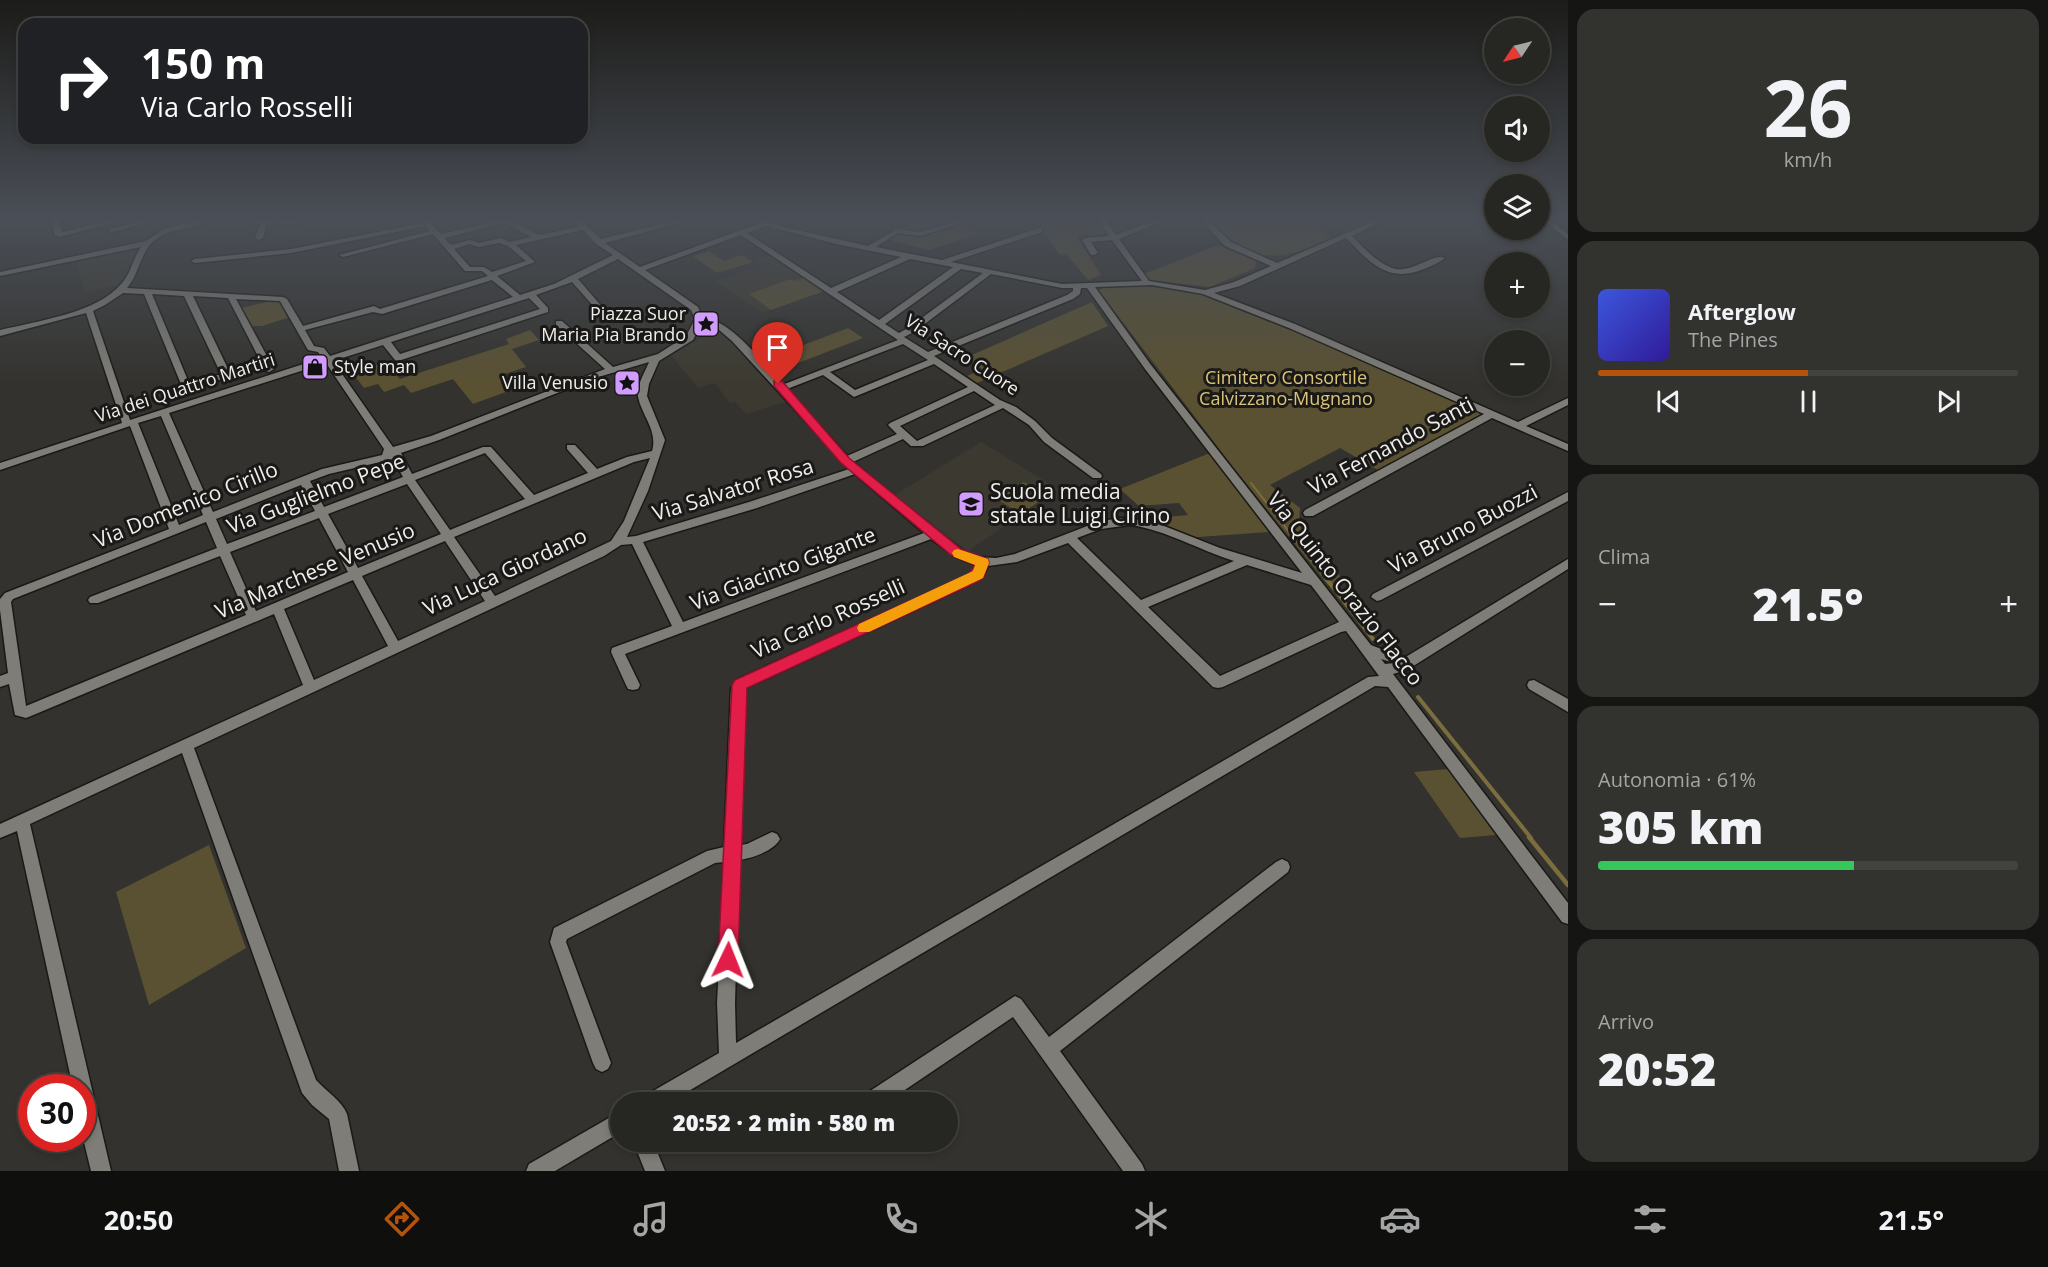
<!DOCTYPE html>
<html lang="it">
<head>
<meta charset="utf-8">
<style>
	:root { --surface:#262622; --page:#32322f; --text:#f1f3f6; --muted:#a4a5a5; --line:#424340; --accent:#b45309 }
	body { margin:0; font-family:"Open Sans",sans-serif; background:var(--page); color:var(--text); height:100vh; display:flex; flex-direction:column; font-size:22px; white-space:nowrap }
	* { box-sizing:border-box; margin:0 }
	p { font-size:20px; color:var(--muted) }
	.icon { flex:none; width:33px; height:33px; fill:none; stroke:currentColor; stroke-width:2; stroke-linecap:round; stroke-linejoin:round }
	.map { position:relative; flex:1; overflow:hidden }
	.details { display:flex; flex-direction:column; gap:9px; padding:9px; background:#151513; width:480px }
	.details>* { flex:none }
	.top-card { position:absolute; left:18px; top:18px; width:570px; height:126px; border-radius:18px; box-shadow:0 3px 9px #0003,0 0 0 2px var(--line); background:#202124; color:#fff; overflow:hidden }
	.needle { width:39px; rotate:235deg }
	.buttons { position:absolute; left:1484px; top:18px; display:grid; gap:12px }
	.buttons a { display:grid; place-items:center; width:66px; height:66px; border-radius:50%; background:var(--surface); box-shadow:0 3px 9px #0003,0 0 0 2px var(--line); font-size:30px }
	.speed { position:absolute; left:18px; top:1074px; display:flex; gap:12px; font-size:30px; font-weight:700; text-align:center }
	.speed>* { display:grid; place-content:center; width:78px; height:78px; border-radius:50%; background:var(--surface); box-shadow:0 3px 9px #0003,0 0 0 2px var(--line); line-height:1 }
	.speed .limit { border:9px solid #d22; background:#fff; color:#111 }
	.pin { position:absolute; display:grid; place-items:center; width:51px; height:51px; color:#fff; margin:-62px -26px; border-radius:50% 50% 50% 0; rotate:-45deg; box-shadow:0 0 6px #0007 }
	.pin .icon { rotate:45deg }
	.me { position:absolute; width:66px; margin:-33px; rotate:2deg; stroke-linejoin:round; filter:drop-shadow(0 0 4px #0008) }
	.turn { display:flex; align-items:center; gap:21px; height:126px; padding:0 24px; font-size:27px }
	.turn .icon { width:78px; height:78px; stroke-width:2.5 }
	.turn b { display:block; font-size:42px; line-height:51px }
	.big { font-size:45px; font-weight:800; line-height:1.1 }
	.details .card { flex:1; display:flex; flex-direction:column; justify-content:center; gap:9px; min-width:0; padding:0 21px; border-radius:18px; background:var(--page) }
	.details .dial { align-items:center; gap:0 }
	.dial b { font-size:78px; line-height:1 }
	.song { display:flex; align-items:center; gap:18px }
	.cover { width:72px; height:72px; border-radius:9px; background:linear-gradient(135deg,hsl(230 70% 55%),hsl(250 70% 35%)) }
	.played { height:6px; border-radius:3px; background:linear-gradient(90deg,var(--accent) 50%,var(--line) 50%) }
	.keys { display:flex; justify-content:space-around; direction:ltr }
	.heat { display:flex; justify-content:space-between; align-items:center; font-size:33px; direction:ltr }
	.charge { height:9px; border-radius:4px; background:linear-gradient(90deg,#34c759 61%,var(--line) 0) }
	.trip { position:absolute; left:610px; top:1092px; width:348px; height:60px; border-radius:30px; background:var(--surface); box-shadow:0 3px 9px #0003,0 0 0 2px var(--line); font-weight:800; line-height:60px; text-align:center }
	.tab-bar { display:flex; height:96px; justify-content:space-around; align-items:center; background:#0f0f0e; color:var(--muted) }
	.tab-bar .icon { width:42px; height:42px }
	.tab-bar .current { color:var(--accent) }
	.tab-bar b { font-size:27px; color:var(--text) }
	main { display:flex; flex:1; min-height:0 }
	.map>svg:first-child { display:block }
	.built { fill:#3c3a30 }
	.green { fill:#5a5132 }
	.lines { fill:none; stroke-linecap:round; stroke-linejoin:round }
	.stream-far2 { stroke:#7b6d3d; stroke-width:2 }
	.stream-far1 { stroke:#7b6d3d; stroke-width:4 }
	.stream { stroke:#7b6d3d; stroke-width:4.5 }
	.minor-casing { stroke:#1a1916; stroke-width:3 }
	.minor { fill:#7e7d78; fill-rule:evenodd }
	.route { fill:#e11d48; stroke:#92132f; stroke-width:1.5 }
	.slow { fill:#f59e0b }
	.labels { text-anchor:middle; stroke-width:6; stroke-linejoin:round; paint-order:stroke }
	.far-poi-label { font-size:18px; fill:#eeeeeb; stroke:#1a1918; text-anchor:end }
	.far-street-label { font-size:18px; fill:#eeeeeb; stroke:#1a1918 }
	.far-park-label { font-size:18px; fill:#dac579; stroke:#1a1918 }
	.street-label { font-size:21px; fill:#eeeeeb; stroke:#1a1918 }
	.poi-label { font-size:21px; fill:#eeeeeb; stroke:#1a1918; text-anchor:start }
</style>
</head>
<body>
<main>
<div class="map">
<svg width="1568" height="1171" viewBox="0 0 1568 1171">
	<rect width="100%" height="100%" fill="#33322e"/>
	<g class="built">
		<polygon points="139,246 132,270 125,283 85,293 76,260"/>
		<polygon points="771,255 827,290 762,313 715,281 760,265 755,261"/>
		<polygon points="716,330 727,337 756,365 788,401 746,414 735,402 730,403 715,383 698,388 670,354"/>
		<polygon points="981,442 1058,489 968,551 895,495"/>
	</g>
	<g class="green">
		<polygon points="920,220 939,229 960,223 979,234 928,250 890,240 899,228"/>
		<polygon points="1040,220 1075,220 1079,226 1101,226 1105,234 1076,235 1101,275 1088,280 1067,255 1060,255 1043,231"/>
		<path d="M1211 220H1312L1331 238C1279 263 1251 265 1211 220Z"/>
		<polygon points="1218,245 1253,260 1256,262 1255,268 1210,287 1150,280 1144,274"/>
		<polygon points="709,251 724,261 742,255 753,262 717,273 693,256"/>
		<polygon points="808,277 827,290 771,310 749,294 790,279 795,281"/>
		<polygon points="1148,286 1192,291 1249,310 1478,411 1480,415 1378,470 1340,448 1270,485 1300,508 1299,523 1346,584 1328,585 1233,467 1099,291 1103,287"/>
		<polygon points="279,299 290,317 262,326 251,326 242,308"/>
		<polygon points="1092,302 1108,326 977,383 967,376 982,369 965,358"/>
		<polygon points="848,328 863,338 793,365 780,354"/>
		<polygon points="530,330 539,340 512,349 526,367 502,375 514,389 473,404 453,379 411,393 404,385 384,392 378,384 364,388 354,375 365,372 364,369 385,362 400,379 509,344 506,339"/>
		<polygon points="1210,453 1269,532 1185,538 1160,527 1166,517 1188,515 1179,503 1139,506 1120,489"/>
		<polygon points="1024,482 1047,496 1021,514 997,499"/>
		<polygon points="1448,769 1496,835 1460,838 1414,772"/>
		<polygon points="209,845 246,948 149,1005 116,892"/>
	</g>
	<g class="lines">
		<polyline class="stream-far2" points="1251,483 1326,579"/>
		<g class="stream-far1">
			<polyline points="1325,577 1373,639"/>
			<polyline points="1418,697 1531,838"/>
		</g>
		<polyline class="stream" points="1529,837 1568,885"/>
		<defs>
			<g id="minor">
				<polygon points="51,220 59,220 62,232 112,220 125,220 59,237 55,235"/>
				<polygon points="145,220 158,220 112,232 108,230"/>
				<path d="M198 220H211C191 231 162 226 147 249 139 262 137 276 127 288L283 297 287 299 303 326 374 306 380 309 488 276 482 271H465L433 234 343 257 339 255 430 231 426 226 291 253 195 263 191 261 195 259 291 249 423 223 421 220H428L441 234 501 220H510L539 235 579 227 574 220H581L601 239 678 220H690L605 243 640 267 760 223 754 220H764L784 227 868 246 897 229 920 232 961 220H972L920 236 898 233 876 247 942 260 1039 228H1042V232L951 262 1062 284 1142 281 1112 240 1091 242 1098 253 1094 255H1091L1082 240 1086 238 1109 236 1099 220H1106L1116 235 1155 220H1165L1119 239 1149 281 1205 290 1234 282 1271 266 1225 246 1201 220H1208L1231 242 1277 263 1376 220H1385L1352 236C1364 248 1376 262 1392 268 1410 275 1434 252 1445 258 1439 263 1431 266 1424 269 1387 284 1370 262 1346 238L1240 286 1214 293 1295 324 1518 422 1568 398V405L1526 426 1568 444V451L1492 418 1313 516H1305L1303 513 1305 510 1484 414 1289 328 1203 294 1152 285 1095 287 1151 365 1371 645 1404 658 1568 559V569L1407 670 1393 674 1568 903V924L1562 922 1388 687 1375 686 670 1102H644L646 1095 719 1053 717 1003 724 862 715 863 567 939 566 942 611 1063 608 1069 602 1072 596 1069 593 1063 550 942 554 928 707 851 724 847 731 688 738 679 970 575 976 565 954 556 931 539 625 654 640 685 638 689 633 690 628 689 626 685 611 652 612 648 672 626 632 544 621 545 604 556 194 748 316 1080C326 1091 342 1101 347 1114L359 1171H339L329 1119 312 1105 302 1093 182 753 30 824 111 1171H91L82 1134V1088H73L17 831 0 838V824L303 685 274 614 31 716 26 718 15 715 9 684 0 687V676L8 673 0 610V599L5 593 169 529 130 426 0 470V463L122 423 86 313 0 336V330C37 321 98 313 122 283 131 273 133 258 141 247L0 276V272L146 241 166 228ZM505 223 531 237 510 242 500 238 479 243 470 240 451 245 444 238ZM767 226 836 244 901 257 831 288 747 233ZM583 230 596 244 613 255 554 284 520 295 497 276 535 262 516 245ZM741 235 898 340 782 385C764 363 731 320 702 317L698 307 645 270ZM499 243 508 246 526 261 492 272 484 267H470L454 249 470 244 478 247ZM618 259 691 310 695 319 686 336 658 354 613 367 562 321H556V325L605 369 431 436 393 447 333 361 383 345 395 360 398 361 548 312V308L536 295 572 282 595 308 590 310V314H596L604 309 578 279ZM910 259 953 267 879 320 837 292ZM961 269 983 273 908 328 899 333 885 324ZM991 274 1062 288H1073V291L1067 295 928 352 904 337 914 332ZM492 280 513 297 330 356 324 348 314 346 305 330 373 312 382 314ZM1081 288H1087L1145 369 1302 573 1220 548 1159 524 1130 518H1117L1095 523 1015 554 996 558 978 557 962 550 945 538 853 462 903 439 911 446H923L1003 408 1029 425 1044 442 1093 478H1101L1102 476 1101 474 1052 438 1035 421 1016 407 1000 400 934 356 1073 299 1080 294ZM123 293 144 294 183 389H189L263 367 266 371 269 372 274 369 236 299 280 301 308 350 318 352 322 358 130 420 93 311 105 305ZM152 294 184 296 221 374 189 383ZM193 296 228 298 261 362 229 371ZM529 298 540 309 400 354 391 342ZM702 322 718 329 732 341 849 469 749 502 636 536 627 537 648 491 665 440 647 396 649 384 659 361 693 340ZM903 344 928 360 855 390 830 372ZM649 362C645 372 636 386 638 397 642 416 658 431 652 451L627 457 597 469 575 445H567V449L588 473 534 495 491 447H483L412 474 401 453 439 440 595 378ZM326 363 384 449 382 455 322 469 213 512 169 413ZM934 364 968 387 890 423 888 425 897 434 847 456 787 389 823 375 854 397ZM974 391 995 405 917 441 900 426ZM161 416 203 515 179 525 138 423ZM485 453 525 499 450 530 415 480ZM650 458 624 521 611 541 495 596 454 537 634 462ZM393 459 403 477 324 507 310 481 329 474ZM855 474 924 533 683 622 643 542 757 508ZM407 484 441 534 358 568 328 514ZM301 485 315 511 227 544 216 519ZM319 518 348 572 256 611 230 552ZM206 522 217 548 90 597 88 600 90 603H98L220 556 246 615 26 706 11 602 13 599ZM1130 525C1166 530 1199 550 1234 561L1141 600 1077 538 1101 529ZM445 541 485 601 398 641 362 576ZM1068 543 1213 687 1218 688 1223 687 1341 632 1346 631 1379 676 1368 677 736 1043 735 1003 739 860C752 858 774 851 780 839L777 834 772 832 747 844 740 845 745 690 748 687 978 581 982 578 988 566 1017 562ZM1247 565 1311 585 1339 622 1220 676 1148 607ZM353 580 388 646 314 680 284 609ZM1381 659 1394 663 1385 664Z"/>
				<polygon points="236,220 321,220 293,224 267,223 263,238 259,240 255,238 260,223 239,222"/>
				<polygon points="1543,220 1551,220 1568,234 1568,240"/>
				<polygon points="1568,492 1568,501 1381,600 1377,601 1371,597 1373,594"/>
				<polygon points="1534,680 1568,699 1568,712 1529,689 1527,685 1529,681"/>
				<polygon points="1282,859 1288,862 1290,867 1288,872 1060,1051 1142,1164 1145,1171 1123,1171 1013,1017 887,1102 862,1102 864,1095 1015,996 1021,999 1049,1037 1276,862"/>
				<polygon points="621,1111 621,1132 555,1171 526,1171 529,1164"/>
				<polygon points="648,1142 654,1144 665,1171 645,1171 637,1151 640,1144"/>
			</g>
		</defs>
		<use href="#minor" class="minor-casing"/>
		<use href="#minor" class="minor"/>
	</g>
	<linearGradient id="sky" x2="0" y2="1"><stop stop-color="#1c1c19"/><stop offset="0.57" stop-color="#4a4f57"/><stop offset="1" stop-color="#4a4f57" stop-opacity="0"/></linearGradient>
	<rect width="1568" height="384" fill="url(#sky)"/>
	<polygon class="route" points="774,381 782,381 849,458 961,549 988,559 989,563 983,578 979,581 747,688 738,960 735,967 728,969 721,967 718,960 732,685 735,680 969,574 975,565 951,555 841,463 774,386"/>
	<polygon class="slow" points="958,549 988,559 989,563 983,578 869,632 859,632 857,628 859,624 973,571 975,565 954,557 952,553 954,550"/>
	<defs>
		<symbol id="sight-square" viewBox="-11 -11 22 22"><rect x="-9" y="-9" width="18" height="18" rx="4" fill="#d29cfd" stroke="#1a1918"/><path d="M0-6L1.8-2.2L6-1.7L2.9 1.2L3.7 5.4L0 3.3L-3.7 5.4L-2.9 1.2L-6-1.7L-1.8-2.2Z" fill="#111"/></symbol>
		<symbol id="shop-square" viewBox="-11 -11 22 22"><rect x="-9" y="-9" width="18" height="18" rx="4" fill="#d29cfd" stroke="#1a1918"/><path d="M-5-2.5h2.3a2.7 3.5 0 0 1 5.4 0H5L5.5 6h-11ZM-1.5-2.5h3a1.5 2.3 0 0 0-3 0Z" fill="#111"/></symbol>
		<symbol id="school-square" viewBox="-11 -11 22 22"><rect x="-9" y="-9" width="18" height="18" rx="4" fill="#d29cfd" stroke="#1a1918"/><path d="M0-5L7-2L0 1L-7-2ZM-4 1L0 2.5L4 1V4Q0 6-4 4Z" fill="#111"/></symbol>
	</defs>
	<g fill-rule="evenodd">
		<use href="#sight-square" x="691" y="309" width="30" height="30"/>
		<use href="#shop-square" x="300" y="352" width="30" height="30"/>
		<use href="#sight-square" x="612" y="368" width="30" height="30"/>
		<use href="#school-square" x="956" y="489" width="30" height="30"/>
	</g>
	<g class="labels">
		<g class="far-poi-label">
			<text x="686" y="320">Piazza Suor<tspan x="686" dy="21">Maria Pia Brando</tspan></text>
			<text x="334" y="373" text-anchor="start">Style man</text>
			<text x="608" y="389">Villa Venusio</text>
		</g>
		<g class="far-street-label">
			<text transform="translate(962 355) rotate(33)" y="6">Via Sacro Cuore</text>
			<text transform="translate(185 388) rotate(-18)" y="6">Via dei Quattro Martiri</text>
		</g>
		<g class="far-park-label">
			<text x="1286" y="384">Cimitero Consortile<tspan x="1286" dy="21">Calvizzano-Mugnano</tspan></text>
		</g>
		<g class="street-label">
			<text transform="translate(1391 446) rotate(-28)" y="7">Via Fernando Santi</text>
			<text transform="translate(733 490) rotate(-17)" y="7">Via Salvator Rosa</text>
			<text transform="translate(316 494) rotate(-21)" y="7">Via Guglielmo Pepe</text>
			<text transform="translate(186 505) rotate(-22)" y="7">Via Domenico Cirillo</text>
			<text transform="translate(1463 529) rotate(-28)" y="7">Via Bruno Buozzi</text>
			<text transform="translate(783 569) rotate(-21)" y="7">Via Giacinto Gigante</text>
			<text transform="translate(315 571) rotate(-23)" y="7">Via Marchese Venusio</text>
			<text transform="translate(505 572) rotate(-25)" y="7">Via Luca Giordano</text>
			<text transform="translate(1345 589) rotate(52)" y="7">Via Quinto Orazio Flacco</text>
			<text transform="translate(828 619) rotate(-24)" y="7">Via Carlo Rosselli</text>
		</g>
		<g class="poi-label">
			<text x="990" y="499">Scuola media<tspan x="990" dy="24">statale Luigi Cirino</tspan></text>
		</g>
	</g>
</svg>
<div class="buttons">
<a><svg class="needle" viewBox="-14 -14 28 28"><path d="M0-13l5 13h-10z" fill="#e53935"/><path d="M0 13l5-13h-10z" fill="#a4a5a5"/></svg></a>
<a><svg class="icon" aria-label="sound" viewBox="0 0 24 24"><path d="M4 9h4l5-4v14l-5-4H4zM17 9q2 3 0 6"/></svg></a>
<a><svg class="icon" aria-label="layers" viewBox="0 0 24 24"><path d="M12 4l9 5-9 5-9-5zM3 14l9 5 9-5"/></svg></a>
<a>+</a>
<a>−</a>
</div>
<div class="speed"><div class="limit">30</div></div>
<div class="pin" style="left:778px;top:384px;background:#d93025"><svg class="icon" aria-label="arrive" viewBox="0 0 24 24"><path d="M6 21V4h12l-3 4 3 4H6"/></svg></div>
<svg class="me" style="left:728px;top:960px" viewBox="-20 -20 40 40"><path d="M0-17L14 15 0 8-14 15z" fill="#e11d48" stroke="#fff" stroke-width="4"/></svg>
<div class="trip">20:52 · 2 min · 580 m</div>
<div class="top-card">
<div class="turn"><svg class="icon" aria-label="right" viewBox="0 0 24 24"><path d="M7 20v-9h11M14 6l5 5-5 5"/></svg><div><b>150 m</b>Via Carlo Rosselli</div></div>
</div>
</div>
<section class="details">
<div class="card dial"><b>26</b><p>km/h</p></div>
<div class="card">
<div class="song"><i class="cover"></i><div><b>Afterglow</b><p>The Pines</p></div></div>
<div class="played"></div>
<div class="keys"><svg class="icon" aria-label="previous" viewBox="0 0 24 24"><path d="M18 5L8 12l10 7zM5 5v14"/></svg><svg class="icon" aria-label="pause" viewBox="0 0 24 24"><path d="M8 5v14M16 5v14"/></svg><svg class="icon" aria-label="next" viewBox="0 0 24 24"><path d="M6 5l10 7-10 7zM19 5v14"/></svg></div>
</div>
<div class="card"><p>Clima</p>
<div class="heat"><a>−</a><b class="big">21.5°</b><a>+</a></div>
</div>
<div class="card"><p>Autonomia · 61%</p><b class="big">305 km</b><div class="charge"></div></div>
<div class="card"><p>Arrivo</p><b class="big">20:52</b></div>
</section>
</main>
<nav class="tab-bar">
<b>20:50</b>
<svg class="icon current" aria-label="directions" viewBox="0 0 24 24"><path d="M12 3l9 9-9 9-9-9zM9 14v-3h6M13 9l2 2-2 2"/></svg>
<svg class="icon" aria-label="music" viewBox="0 0 24 24"><path d="M9 18V5l10-2v13"/><circle cx="6" cy="18" r="3"/><circle cx="16" cy="16" r="3"/></svg>
<svg class="icon" aria-label="phone" viewBox="0 0 24 24"><path d="M5 4h4l2 5-3 2q2 4 5 5l2-3 5 2v4C11 20 4 13 5 4z"/></svg>
<svg class="icon" aria-label="climate" viewBox="0 0 24 24"><path d="M12 3v18M4 7l16 10M4 17L20 7"/></svg>
<svg class="icon" aria-label="car" viewBox="0 0 24 24"><path d="M5 17H2v-5l4-1 3-4h7l3 4 3 1v5h-3M9 17h6M6 11h13"/><circle cx="7" cy="17" r="2"/><circle cx="17" cy="17" r="2"/></svg>
<svg class="icon" aria-label="filters" viewBox="0 0 24 24"><path d="M4 7h16M4 17h16"/><circle cx="9" cy="7" r="2"/><circle cx="15" cy="17" r="2"/></svg>
<b>21.5°</b>
</nav>
</body>
</html>
